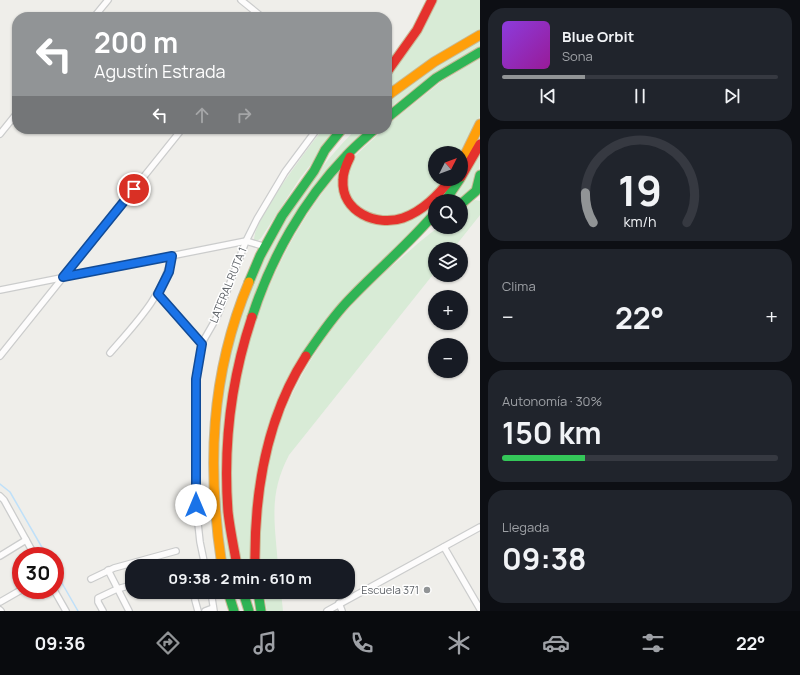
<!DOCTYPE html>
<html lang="es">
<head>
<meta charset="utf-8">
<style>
	:root { --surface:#171b24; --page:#20242c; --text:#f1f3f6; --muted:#9ea1a6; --line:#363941; --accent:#919496 }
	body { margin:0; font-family:Manrope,sans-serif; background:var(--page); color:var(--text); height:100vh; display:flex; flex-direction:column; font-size:15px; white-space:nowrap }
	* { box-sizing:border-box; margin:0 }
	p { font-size:13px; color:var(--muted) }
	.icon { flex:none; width:22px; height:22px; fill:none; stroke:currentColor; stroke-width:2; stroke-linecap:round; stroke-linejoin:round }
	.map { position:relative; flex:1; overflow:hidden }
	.side { display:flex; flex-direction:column; gap:8px; padding:8px; background:#0d0f14; width:320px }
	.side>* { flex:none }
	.top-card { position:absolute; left:12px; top:12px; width:380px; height:122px; border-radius:16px; box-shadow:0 1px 3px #0004; background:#919496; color:#fff; overflow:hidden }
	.needle { width:26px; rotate:48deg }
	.tools { position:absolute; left:428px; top:146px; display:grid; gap:8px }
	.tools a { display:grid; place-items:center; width:40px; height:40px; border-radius:50%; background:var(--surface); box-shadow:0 1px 3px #0004; font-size:20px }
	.speed { position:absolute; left:12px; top:547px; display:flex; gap:8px; font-size:20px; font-weight:700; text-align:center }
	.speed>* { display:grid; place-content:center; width:52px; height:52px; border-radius:50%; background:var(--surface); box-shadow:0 1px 3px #0004; line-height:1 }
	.speed .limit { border:6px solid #d22; background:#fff; color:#111 }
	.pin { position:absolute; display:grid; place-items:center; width:34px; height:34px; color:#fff; margin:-17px; border:2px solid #fff; border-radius:50%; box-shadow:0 1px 4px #0007 }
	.me { position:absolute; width:44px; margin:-22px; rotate:0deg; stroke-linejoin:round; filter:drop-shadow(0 0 3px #0008) }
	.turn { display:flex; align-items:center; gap:14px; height:84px; padding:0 16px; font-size:18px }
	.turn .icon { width:52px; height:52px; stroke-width:2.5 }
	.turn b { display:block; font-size:28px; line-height:34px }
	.lanes { display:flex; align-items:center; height:38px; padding:0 16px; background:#0003; justify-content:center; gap:20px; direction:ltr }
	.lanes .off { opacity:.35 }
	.big { font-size:30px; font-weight:700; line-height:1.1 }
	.side .tile { flex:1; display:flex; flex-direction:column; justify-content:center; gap:6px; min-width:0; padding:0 14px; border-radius:16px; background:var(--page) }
	.side .dial { align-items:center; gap:0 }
	.dial svg { height:104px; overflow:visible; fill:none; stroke:var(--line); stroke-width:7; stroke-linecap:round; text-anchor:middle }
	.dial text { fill:var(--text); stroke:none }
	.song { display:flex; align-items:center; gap:12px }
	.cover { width:48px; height:48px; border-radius:6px; background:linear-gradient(135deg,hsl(270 70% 55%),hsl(300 70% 35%)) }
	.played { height:4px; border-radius:2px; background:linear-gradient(90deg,var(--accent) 30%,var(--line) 30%) }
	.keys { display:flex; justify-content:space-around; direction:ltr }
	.heat { display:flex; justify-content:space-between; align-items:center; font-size:22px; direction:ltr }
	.charge { height:6px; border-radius:3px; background:linear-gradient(90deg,#34c759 30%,var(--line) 0) }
	.trip { position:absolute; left:125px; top:559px; width:230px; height:40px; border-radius:16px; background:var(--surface); box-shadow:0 1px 3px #0004; font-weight:700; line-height:40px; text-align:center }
	.tabs { display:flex; height:64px; justify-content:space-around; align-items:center; background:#090b0e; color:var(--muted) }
	.tabs .icon { width:28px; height:28px }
	.tabs .current { color:var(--accent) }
	.tabs b { font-size:18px; color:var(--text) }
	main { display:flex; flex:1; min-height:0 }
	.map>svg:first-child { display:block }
	.green { fill:#d8ebd6 }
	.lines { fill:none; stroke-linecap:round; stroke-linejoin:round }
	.stream { stroke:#bfe0f9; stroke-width:1.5 }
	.street-casing { stroke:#cbcccc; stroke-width:8 }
	.fast-casing { stroke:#c8b996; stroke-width:11 }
	.slow-casing { stroke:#c8b996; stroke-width:11 }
	.jam-casing { stroke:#c8b996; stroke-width:11 }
	.street { stroke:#fdfcfc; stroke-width:5.5 }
	.fast { stroke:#30b455; stroke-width:9 }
	.slow { stroke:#ff9f0a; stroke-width:9 }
	.jam { stroke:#e5322d; stroke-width:9 }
	.route-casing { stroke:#114b97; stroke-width:10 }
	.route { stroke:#1a73e8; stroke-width:7 }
	.poi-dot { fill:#919496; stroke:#fff; stroke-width:1.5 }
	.labels { text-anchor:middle; stroke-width:3; stroke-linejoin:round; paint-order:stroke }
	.street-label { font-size:11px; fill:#5f6368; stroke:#fff }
	.poi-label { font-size:11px; fill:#5f6368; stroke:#fff; text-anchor:end }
</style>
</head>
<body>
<main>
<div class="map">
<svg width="480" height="611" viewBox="0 0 480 611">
	<rect width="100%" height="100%" fill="#efeeea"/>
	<g class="green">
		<polygon points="437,0 480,0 480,31 433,57 387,90 387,81 416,40"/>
		<path d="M480 40V47C447 64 416 87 387 110V101L420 75Z"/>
		<polygon points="480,58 480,116 461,153 435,153 435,179 445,179 440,186 413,210 388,218 364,213 348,195 346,174 354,157 384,129 387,129 387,126 392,121 441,82"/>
		<path d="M323 129H339L300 178 261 238 257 241 254 240C254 219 308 148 323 129Z"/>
		<path d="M356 129H366L353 143 268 266 226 411 222 441V492L226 527 233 566H226C194 405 241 246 356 129Z"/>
		<path d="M480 150C480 174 477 185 460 201H447Z"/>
		<path d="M339 171V190L380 225 435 202V207L415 230 359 283 276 407 251 566H242C239 548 235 530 233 512 220 390 262 266 339 171Z"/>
		<path d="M475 200 480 201V215L453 249H435V272L289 455C268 495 275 523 278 566H261C260 545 259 524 261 503 272 408 321 326 393 265 402 258 432 230 440 227 445 225 455 227 461 227V210Z"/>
		<polygon points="264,592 281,592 283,611 267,611"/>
	</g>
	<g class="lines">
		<g class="stream">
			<polyline points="0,484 10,492 47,556"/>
			<polyline points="55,571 78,611"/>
		</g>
		<defs>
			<g id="street">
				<polyline points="241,0 262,17"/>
				<polyline points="94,17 108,0"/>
				<polyline points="0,134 17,113"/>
				<polyline points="0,290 246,241 266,247"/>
				<polyline points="158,294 202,343"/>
				<path d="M110 353C136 323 163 296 172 256"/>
				<polyline points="0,356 182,129"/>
				<polyline points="0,496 4,500 35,556"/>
				<polyline points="444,547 480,609"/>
				<polyline points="0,556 26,540"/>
				<polyline points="205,566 200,542 196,505 196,379 202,343 217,317 246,241 257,219 285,172 317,129"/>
				<polyline points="108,570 129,611"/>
				<polyline points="91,579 114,568 176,551"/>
				<polyline points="54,590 66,611"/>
				<polyline points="211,592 214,611"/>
				<polyline points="195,600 198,611"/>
				<polyline points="0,602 21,590"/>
				<polyline points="339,603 342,611"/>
				<polyline points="0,610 1,611"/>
				<polyline points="103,611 98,602 98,598 117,589 132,585"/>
				<polyline points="205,611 213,608"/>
				<polyline points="327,611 480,527"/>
			</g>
			<g id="fast">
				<polyline points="387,118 436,78 480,52"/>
				<polyline points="445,201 460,179"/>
				<polyline points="461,204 476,191 480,175"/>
				<polyline points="249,282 260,256 282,216 314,171 325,150 342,129"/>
				<path d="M252 317C271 258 303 201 346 156 355 146 365 138 375 129"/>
				<path d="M306 356C319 337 331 319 347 302 375 272 408 245 435 213"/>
				<polyline points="228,592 234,611"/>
				<polyline points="243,592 249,611"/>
				<polyline points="258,592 261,611"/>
			</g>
			<g id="slow">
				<polyline points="387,96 434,62 480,35"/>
				<polyline points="461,163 480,124"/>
				<path d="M222 566C207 468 210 375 249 282"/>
			</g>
			<g id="jam">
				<polyline points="387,72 417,30 432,0"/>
				<path d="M350 157C346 165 343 172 343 180 341 212 377 227 403 218 423 211 438 195 451 179"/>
				<polyline points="461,177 480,144"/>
				<path d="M237 566C234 548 230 530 228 512 223 445 231 380 252 317"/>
				<path d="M255 566C254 493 266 418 306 356"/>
			</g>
		</defs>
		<use href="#street" class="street-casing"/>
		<use href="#fast" class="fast-casing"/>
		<use href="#slow" class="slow-casing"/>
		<use href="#jam" class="jam-casing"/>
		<use href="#street" class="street"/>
		<use href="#fast" class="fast"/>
		<use href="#slow" class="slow"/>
		<use href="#jam" class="jam"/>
	</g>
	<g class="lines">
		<defs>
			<polyline id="route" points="134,189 63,277 172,256 169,272 158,294 202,344 196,379 196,505"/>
		</defs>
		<use href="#route" class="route-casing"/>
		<use href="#route" class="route"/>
	</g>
	<circle class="poi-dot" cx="427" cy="590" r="4"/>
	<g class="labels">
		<g class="street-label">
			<text transform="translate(228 285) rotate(-68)" y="4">LATERAL RUTA 1</text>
		</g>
		<g class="poi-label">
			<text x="419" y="594">Escuela 371</text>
		</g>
	</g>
</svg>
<div class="tools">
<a><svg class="needle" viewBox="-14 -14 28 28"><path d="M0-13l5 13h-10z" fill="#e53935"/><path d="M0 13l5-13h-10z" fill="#9ea1a6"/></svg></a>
<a><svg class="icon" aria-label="search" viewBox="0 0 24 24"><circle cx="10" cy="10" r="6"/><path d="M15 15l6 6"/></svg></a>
<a><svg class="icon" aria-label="layers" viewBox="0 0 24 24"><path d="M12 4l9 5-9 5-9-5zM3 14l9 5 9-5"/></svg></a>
<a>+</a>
<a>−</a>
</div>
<div class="speed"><div class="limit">30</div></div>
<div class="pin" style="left:134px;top:189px;background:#d93025"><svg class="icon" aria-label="arrive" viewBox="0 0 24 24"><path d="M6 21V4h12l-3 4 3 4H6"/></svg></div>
<svg class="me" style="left:196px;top:505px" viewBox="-20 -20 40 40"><circle r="19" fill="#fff"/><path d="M0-13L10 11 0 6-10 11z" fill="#1a73e8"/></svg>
<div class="trip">09:38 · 2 min · 610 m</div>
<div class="top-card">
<div class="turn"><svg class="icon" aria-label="left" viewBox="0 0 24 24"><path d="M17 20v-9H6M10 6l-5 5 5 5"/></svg><div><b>200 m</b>Agustín Estrada</div></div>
<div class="lanes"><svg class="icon" aria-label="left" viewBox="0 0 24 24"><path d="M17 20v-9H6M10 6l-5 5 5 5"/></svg><svg class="icon off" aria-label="ahead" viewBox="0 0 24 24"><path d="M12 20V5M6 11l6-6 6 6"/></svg><svg class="icon off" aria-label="right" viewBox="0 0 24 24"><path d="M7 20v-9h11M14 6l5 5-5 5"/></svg></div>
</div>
</div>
<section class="side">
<div class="tile">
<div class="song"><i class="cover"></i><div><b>Blue Orbit</b><p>Sona</p></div></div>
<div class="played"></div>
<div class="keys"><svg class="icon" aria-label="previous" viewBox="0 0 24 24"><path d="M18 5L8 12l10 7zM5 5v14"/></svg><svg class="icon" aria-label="pause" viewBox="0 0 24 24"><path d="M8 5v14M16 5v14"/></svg><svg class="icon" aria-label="next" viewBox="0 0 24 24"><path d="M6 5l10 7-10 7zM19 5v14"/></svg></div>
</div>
<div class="tile dial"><svg viewBox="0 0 100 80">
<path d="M14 69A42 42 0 1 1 86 69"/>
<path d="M14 69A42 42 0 0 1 8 46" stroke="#919496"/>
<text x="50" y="56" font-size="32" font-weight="700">19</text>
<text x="50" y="72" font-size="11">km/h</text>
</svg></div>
<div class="tile"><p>Clima</p>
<div class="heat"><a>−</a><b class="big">22°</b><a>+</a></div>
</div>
<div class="tile"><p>Autonomía · 30%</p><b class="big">150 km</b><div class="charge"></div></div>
<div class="tile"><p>Llegada</p><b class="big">09:38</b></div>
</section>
</main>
<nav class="tabs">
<b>09:36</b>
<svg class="icon current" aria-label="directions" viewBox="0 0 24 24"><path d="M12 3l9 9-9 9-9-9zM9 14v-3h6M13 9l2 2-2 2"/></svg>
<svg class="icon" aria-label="music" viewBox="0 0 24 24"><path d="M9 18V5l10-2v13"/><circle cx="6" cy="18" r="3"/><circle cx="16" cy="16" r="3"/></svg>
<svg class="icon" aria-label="phone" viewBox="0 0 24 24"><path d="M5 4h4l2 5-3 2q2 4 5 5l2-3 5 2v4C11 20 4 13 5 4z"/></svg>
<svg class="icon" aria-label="climate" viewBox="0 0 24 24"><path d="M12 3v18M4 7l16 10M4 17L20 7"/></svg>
<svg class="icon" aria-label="car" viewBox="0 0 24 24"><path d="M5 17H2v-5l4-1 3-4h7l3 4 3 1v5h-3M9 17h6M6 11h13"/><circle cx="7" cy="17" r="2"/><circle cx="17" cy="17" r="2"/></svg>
<svg class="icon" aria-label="filters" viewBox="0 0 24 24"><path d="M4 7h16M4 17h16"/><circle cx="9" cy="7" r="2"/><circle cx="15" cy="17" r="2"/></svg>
<b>22°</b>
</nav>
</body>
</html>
